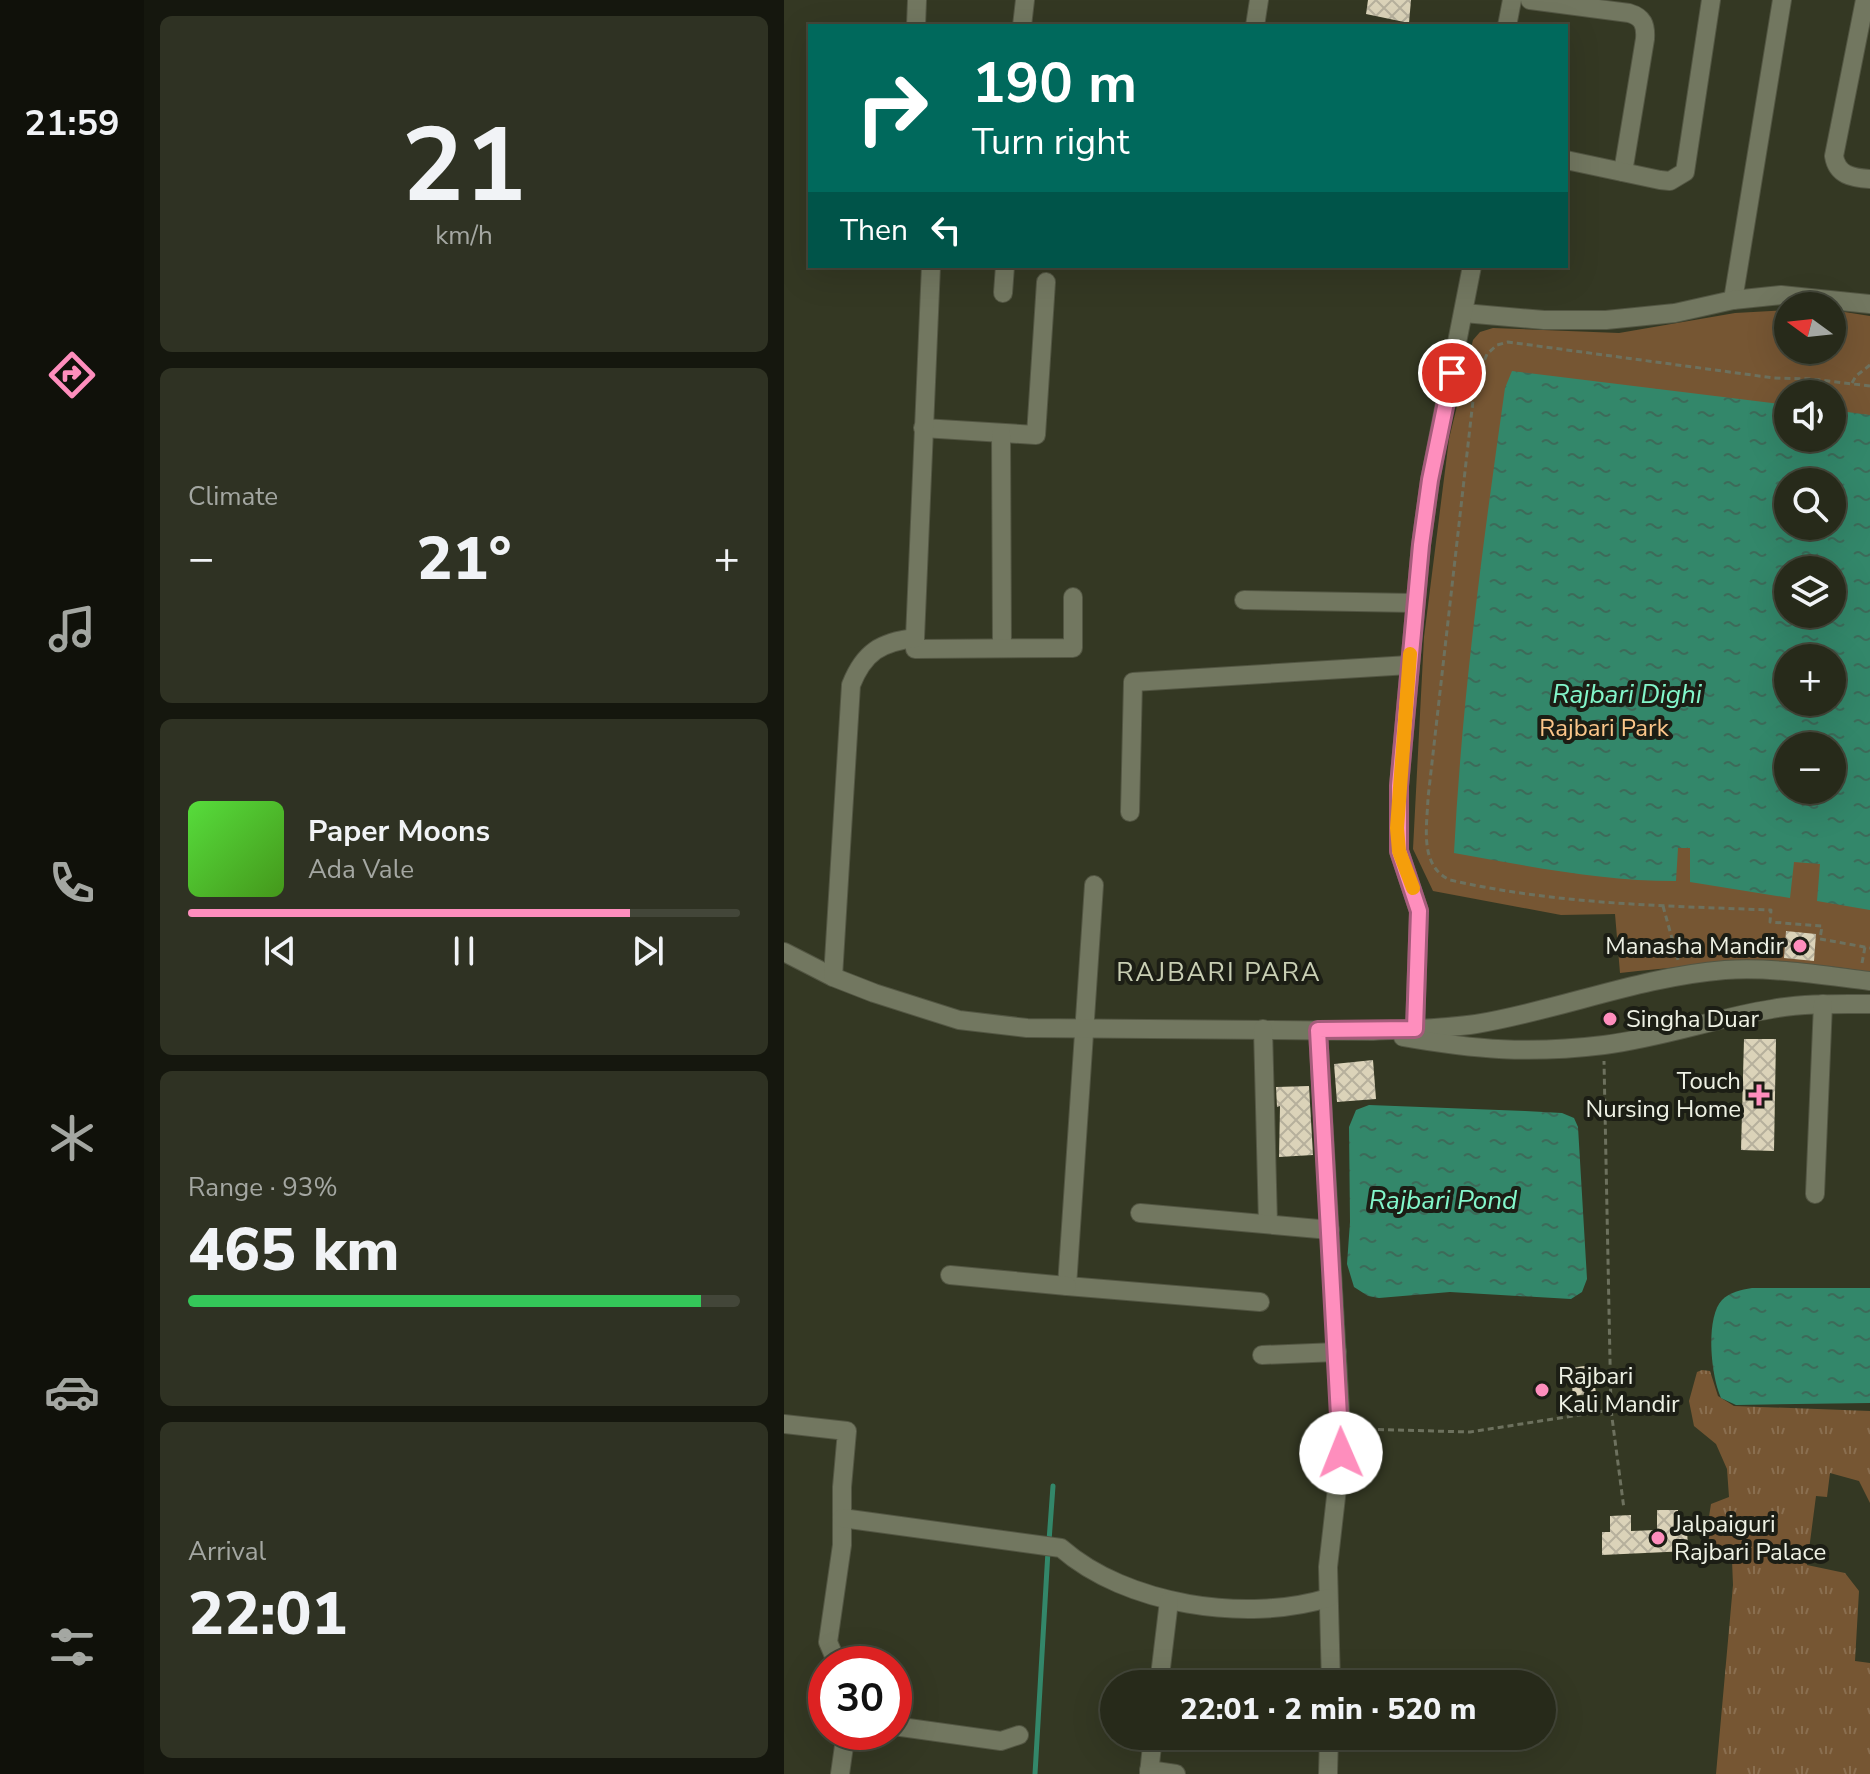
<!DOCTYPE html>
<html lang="en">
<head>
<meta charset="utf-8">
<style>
	:root { --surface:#272a1a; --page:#2f3223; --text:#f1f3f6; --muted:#a4a7a2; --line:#434639; --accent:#fe8ebd }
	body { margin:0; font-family:"Nunito Sans",sans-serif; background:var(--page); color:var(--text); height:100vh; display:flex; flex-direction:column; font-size:30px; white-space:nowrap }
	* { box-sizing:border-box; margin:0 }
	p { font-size:26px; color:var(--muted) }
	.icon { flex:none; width:44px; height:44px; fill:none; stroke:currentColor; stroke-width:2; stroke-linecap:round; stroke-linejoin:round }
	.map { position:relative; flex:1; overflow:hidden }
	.side { display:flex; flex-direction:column; gap:16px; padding:16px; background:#15170e; width:640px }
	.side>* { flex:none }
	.hud { position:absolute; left:24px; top:24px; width:760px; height:244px; border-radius:0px; box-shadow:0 8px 32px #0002,0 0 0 2px var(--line); background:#00695c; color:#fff; overflow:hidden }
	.needle { width:52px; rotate:285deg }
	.tools { position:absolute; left:990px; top:292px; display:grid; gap:16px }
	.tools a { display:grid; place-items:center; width:72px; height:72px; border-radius:50%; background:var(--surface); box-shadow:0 8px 32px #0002,0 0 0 2px var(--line); font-size:40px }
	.speed { position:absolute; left:24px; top:1646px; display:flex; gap:16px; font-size:40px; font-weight:700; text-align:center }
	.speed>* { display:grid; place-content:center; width:104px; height:104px; border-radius:50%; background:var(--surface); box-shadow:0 8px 32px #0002,0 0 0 2px var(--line); line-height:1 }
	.speed .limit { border:12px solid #d22; background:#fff; color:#111 }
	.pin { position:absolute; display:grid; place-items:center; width:68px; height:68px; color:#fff; margin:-34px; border:4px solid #fff; border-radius:50%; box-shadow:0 2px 8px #0007 }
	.me { position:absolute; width:88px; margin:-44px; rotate:359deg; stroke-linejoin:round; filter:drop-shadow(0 0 6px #0008) }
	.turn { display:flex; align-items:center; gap:28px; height:168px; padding:0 32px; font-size:36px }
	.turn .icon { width:104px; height:104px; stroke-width:2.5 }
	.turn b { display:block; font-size:56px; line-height:68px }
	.then { display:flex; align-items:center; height:76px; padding:0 32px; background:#0003; gap:16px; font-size:30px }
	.big { font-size:60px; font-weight:800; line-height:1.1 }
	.side .tile { flex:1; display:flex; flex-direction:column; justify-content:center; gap:12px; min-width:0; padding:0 28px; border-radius:12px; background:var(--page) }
	.side .dial { align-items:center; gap:0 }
	.dial b { font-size:104px; line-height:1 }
	.song { display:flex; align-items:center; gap:24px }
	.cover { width:96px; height:96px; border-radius:12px; background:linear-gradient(135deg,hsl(110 70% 55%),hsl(100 70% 35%)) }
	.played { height:8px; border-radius:4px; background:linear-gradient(90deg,var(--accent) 80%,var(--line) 80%) }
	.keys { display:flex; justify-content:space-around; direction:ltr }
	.heat { display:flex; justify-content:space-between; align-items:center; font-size:44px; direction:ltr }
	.charge { height:12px; border-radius:6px; background:linear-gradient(90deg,#34c759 93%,var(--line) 0) }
	.trip { position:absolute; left:316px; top:1670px; width:456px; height:80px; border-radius:40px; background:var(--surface); box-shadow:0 8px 32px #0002,0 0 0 2px var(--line); font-weight:800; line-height:80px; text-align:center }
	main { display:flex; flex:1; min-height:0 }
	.dock { display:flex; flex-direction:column; width:144px; justify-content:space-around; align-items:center; background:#10110a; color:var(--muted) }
	.dock .icon { width:56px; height:56px }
	.dock .selected { color:var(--accent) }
	.dock b { font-size:36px; color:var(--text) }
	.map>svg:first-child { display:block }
	.grass { fill:url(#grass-tufts) }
	.green { fill:#765633; fill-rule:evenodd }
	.water { fill:url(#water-ripples); fill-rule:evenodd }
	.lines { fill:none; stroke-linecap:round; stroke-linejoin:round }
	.stream { stroke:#33876a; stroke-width:5 }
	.building { fill:url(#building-cross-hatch) }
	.minor-casing { stroke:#535643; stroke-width:20 }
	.path { stroke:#6d715e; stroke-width:3; stroke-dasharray:6 4; stroke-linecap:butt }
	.minor { stroke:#727760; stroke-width:18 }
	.route-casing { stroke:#a55c7b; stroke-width:20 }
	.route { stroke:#fe8ebd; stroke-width:14 }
	.slow { stroke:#f59e0b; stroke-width:14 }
	.poi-dot { fill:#fe8ebd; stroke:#1c1e15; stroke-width:3 }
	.labels { text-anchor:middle; stroke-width:8; stroke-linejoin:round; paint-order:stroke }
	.park-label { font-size:24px; fill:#fcc68a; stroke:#1c1e15 }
	.poi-label { font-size:24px; fill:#eef1e4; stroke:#1c1e15; text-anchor:start }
	.water-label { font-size:26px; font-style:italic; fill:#83f7cb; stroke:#1c1e15 }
	.neighbourhood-label { font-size:26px; letter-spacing:2px; fill:#c9cfb4; stroke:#1c1e15 }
</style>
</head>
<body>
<main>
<nav class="dock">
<b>21:59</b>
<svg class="icon selected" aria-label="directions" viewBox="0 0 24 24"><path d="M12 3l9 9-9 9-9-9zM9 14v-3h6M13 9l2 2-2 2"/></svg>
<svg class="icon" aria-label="music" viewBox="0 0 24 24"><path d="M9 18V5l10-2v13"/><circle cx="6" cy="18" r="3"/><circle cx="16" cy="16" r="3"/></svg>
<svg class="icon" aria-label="phone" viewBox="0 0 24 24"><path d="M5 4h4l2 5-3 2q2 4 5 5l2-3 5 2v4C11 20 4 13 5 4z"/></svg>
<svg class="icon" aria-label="climate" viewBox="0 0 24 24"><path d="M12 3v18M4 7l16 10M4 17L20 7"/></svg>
<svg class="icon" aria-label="car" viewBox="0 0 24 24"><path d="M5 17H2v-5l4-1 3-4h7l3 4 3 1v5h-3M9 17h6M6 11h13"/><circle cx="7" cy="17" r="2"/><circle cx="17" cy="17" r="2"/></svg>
<svg class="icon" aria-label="filters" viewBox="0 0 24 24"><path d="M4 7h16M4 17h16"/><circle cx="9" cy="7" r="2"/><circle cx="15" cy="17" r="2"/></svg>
</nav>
<section class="side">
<div class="tile dial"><b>21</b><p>km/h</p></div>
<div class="tile"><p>Climate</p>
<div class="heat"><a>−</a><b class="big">21°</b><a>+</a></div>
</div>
<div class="tile">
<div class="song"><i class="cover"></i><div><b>Paper Moons</b><p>Ada Vale</p></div></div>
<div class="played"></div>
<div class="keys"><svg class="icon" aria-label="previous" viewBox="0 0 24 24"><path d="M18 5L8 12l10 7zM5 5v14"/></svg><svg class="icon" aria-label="pause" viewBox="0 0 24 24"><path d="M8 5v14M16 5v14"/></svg><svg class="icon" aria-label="next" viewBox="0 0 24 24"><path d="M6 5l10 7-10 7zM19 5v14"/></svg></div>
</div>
<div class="tile"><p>Range · 93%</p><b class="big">465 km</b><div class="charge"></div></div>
<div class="tile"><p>Arrival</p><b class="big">22:01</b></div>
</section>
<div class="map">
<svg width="1086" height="1774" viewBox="0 0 1086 1774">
	<defs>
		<pattern id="grass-tufts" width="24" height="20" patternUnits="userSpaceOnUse" patternTransform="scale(2)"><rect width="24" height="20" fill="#765633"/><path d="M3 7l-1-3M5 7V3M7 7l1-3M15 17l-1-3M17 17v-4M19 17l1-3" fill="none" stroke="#8a6f50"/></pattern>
		<pattern id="water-ripples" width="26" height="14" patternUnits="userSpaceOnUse" patternTransform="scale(2)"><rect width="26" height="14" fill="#33876a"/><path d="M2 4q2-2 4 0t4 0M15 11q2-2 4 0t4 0" fill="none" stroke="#3c6b59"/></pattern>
		<pattern id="building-cross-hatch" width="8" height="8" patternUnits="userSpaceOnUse" patternTransform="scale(2)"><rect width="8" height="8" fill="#dbd3b9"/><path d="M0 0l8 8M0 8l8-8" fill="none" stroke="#b6b09c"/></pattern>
	</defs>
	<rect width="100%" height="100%" fill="#343823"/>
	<polygon class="grass" points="918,1370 926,1371 934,1396 950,1406 1086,1411 1086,1503 1075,1481 1046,1473 1043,1497 1032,1496 1023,1565 1061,1573 1075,1591 1071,1661 1086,1663 1086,1774 932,1774 949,1585 948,1560 922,1536 927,1504 945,1497 943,1469 932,1444 910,1426 905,1401 913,1372"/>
	<path class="green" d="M1004 310V350H1048V310L1086 316V972C1003 957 919 964 836 973L831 914 777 915 649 891 629 849 640 637 665 439 689 340 696 332 709 328 835 333 951 313ZM1004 394H1048V438H1004ZM1004 482H1048V526H1004ZM1004 570H1048V614H1004ZM1004 658H1048V702H1004ZM1004 746H1048V790H1004Z"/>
	<g class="water">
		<path d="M728 371 1004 405V438H1048V410L1086 415V910L1033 901 1036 864 1010 862 1006 898 906 882V848H894L892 881C817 881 744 866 670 853 678 697 699 543 721 388ZM1004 482H1048V526H1004ZM1004 570H1048V614H1004ZM1004 658H1048V702H1004ZM1004 746H1048V790H1004Z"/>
		<polygon points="585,1105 741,1111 778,1113 790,1118 794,1127 803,1279 798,1292 787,1299 666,1292 595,1298 584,1296 570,1287 563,1264 566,1222 565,1127 572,1110"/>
		<path d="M968 1288H1086V1403L952 1405 937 1398C927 1377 921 1318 938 1300 946 1292 957 1290 968 1288Z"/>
	</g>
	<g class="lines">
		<g class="stream">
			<polyline points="265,1541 269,1486"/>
			<polyline points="251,1774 264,1551"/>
		</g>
	</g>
	<g class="building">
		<polygon points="584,0 627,0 625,23 582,14"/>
		<polygon points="1002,931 1032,934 1030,961 1000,958"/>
		<polygon points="960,1039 992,1039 990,1151 957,1150"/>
		<polygon points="589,1060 592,1099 553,1102 550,1064"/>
		<polygon points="525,1086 529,1155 495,1157 496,1106 493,1107 492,1087"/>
		<polygon points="808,1365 812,1393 789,1396 786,1368"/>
		<polygon points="873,1510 894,1510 894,1529 903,1528 904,1551 818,1555 818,1532 826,1532 826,1516 847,1515 847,1531 873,1530"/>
	</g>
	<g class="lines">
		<defs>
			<g id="minor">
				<path d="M746 0 845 13C859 17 862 25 861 39L839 172"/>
				<path d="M1081 0 1050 156C1053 175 1068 178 1086 179"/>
				<polyline points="132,26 133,0"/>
				<polyline points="238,26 241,0"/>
				<polyline points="471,26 475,0"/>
				<polyline points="723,26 728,0"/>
				<polyline points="782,160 876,180 886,181 901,172 927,0"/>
				<polyline points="219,293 221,266"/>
				<polyline points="949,300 998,0"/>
				<polyline points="680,313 760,320 822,320 891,313 949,300 997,295 1086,304"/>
				<polyline points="139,428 252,435 262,282"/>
				<polyline points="217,433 218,648"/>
				<polyline points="460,600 630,603"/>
				<polyline points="131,638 131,649 289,648 289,597"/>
				<polyline points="346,812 349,682 625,665"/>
				<polyline points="310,885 283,1286 476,1302"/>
				<path d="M0 952 49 977 90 993 175 1020 243 1028 589 1031C623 1029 658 1029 692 1024 776 1010 855 977 941 970 990 967 1037 975 1086 981"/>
				<path d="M49 977 67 685C80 652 97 642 131 638L147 266"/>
				<polyline points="479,1029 484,1224"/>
				<polyline points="631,1029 635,911 615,851 615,786 637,545 646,480 688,266"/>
				<polyline points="534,1030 557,1428 557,1453 544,1567 547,1684"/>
				<path d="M619 1037C692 1050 746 1054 820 1045 877 1038 932 1018 988 1009 1020 1003 1053 1004 1086 1004"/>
				<polyline points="1031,1194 1039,1004"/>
				<polyline points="356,1213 546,1230"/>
				<polyline points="166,1275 283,1286"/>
				<polyline points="478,1355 553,1352"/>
				<polyline points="0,1424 63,1431 58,1487 58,1545 44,1642 50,1656 71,1662 71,1664"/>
				<path d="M58 1518 277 1548C342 1605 462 1623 544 1598"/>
				<polyline points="375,1684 385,1601"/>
				<polyline points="110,1726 217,1741 235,1735"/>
				<polyline points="365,1770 392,1774"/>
				<polyline points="56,1774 62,1732"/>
				<polyline points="365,1774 369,1736"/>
				<polyline points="544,1774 545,1736"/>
			</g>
		</defs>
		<use href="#minor" class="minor-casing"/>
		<g class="path">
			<polyline points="1068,383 1072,376 1086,365"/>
			<path d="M1086 386 1027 379 990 378 724 342 713 345 703 354 691 383 644 798C643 827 635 866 666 880 770 904 880 906 987 910L986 922 1038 926 1036 939 1086 948"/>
			<polyline points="879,906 894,960"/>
			<polyline points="1078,963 1081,947"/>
			<polyline points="827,1410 840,1509"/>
			<polyline points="574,1429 686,1432 827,1410 820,1061"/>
		</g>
		<use href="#minor" class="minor"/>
	</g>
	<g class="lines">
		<defs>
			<polyline id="route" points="557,1453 534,1030 631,1029 635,911 615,851 615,786 637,545 646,480 668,373"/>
		</defs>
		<use href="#route" class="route-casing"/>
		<use href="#route" class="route"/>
		<polyline class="slow" points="626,654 613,828 615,851 629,888"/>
	</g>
	<g class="poi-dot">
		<circle cx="1016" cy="946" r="8"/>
		<circle cx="826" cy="1019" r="8"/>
		<path d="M971 1083h8v8h8v8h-8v8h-8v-8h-8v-8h8z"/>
		<circle cx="758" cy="1390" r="8"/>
		<circle cx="874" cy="1538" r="8"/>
	</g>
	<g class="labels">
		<g class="park-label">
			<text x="820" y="736">Rajbari Park</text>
		</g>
		<g class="poi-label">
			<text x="1000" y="954" text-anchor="end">Manasha Mandir</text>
			<text x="842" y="1027">Singha Duar</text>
			<text x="957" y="1089" text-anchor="end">Touch<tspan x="957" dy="28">Nursing Home</tspan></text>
			<text x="774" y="1384">Rajbari<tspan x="774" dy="28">Kali Mandir</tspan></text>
			<text x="890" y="1532">Jalpaiguri<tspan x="890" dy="28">Rajbari Palace</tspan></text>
		</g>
		<g class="water-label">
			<text x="843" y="703">Rajbari Dighi</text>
			<text x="659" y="1209">Rajbari Pond</text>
		</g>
		<g class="neighbourhood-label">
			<text x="435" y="981">RAJBARI PARA</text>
		</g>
	</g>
</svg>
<div class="tools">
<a><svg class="needle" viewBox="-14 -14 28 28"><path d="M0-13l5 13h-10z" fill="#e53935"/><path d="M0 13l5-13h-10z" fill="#a4a7a2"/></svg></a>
<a><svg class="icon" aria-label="sound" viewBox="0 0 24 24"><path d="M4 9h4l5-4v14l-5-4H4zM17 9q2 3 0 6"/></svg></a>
<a><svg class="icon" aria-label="search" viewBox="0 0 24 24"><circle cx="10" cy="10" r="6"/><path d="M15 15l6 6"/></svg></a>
<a><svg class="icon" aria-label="layers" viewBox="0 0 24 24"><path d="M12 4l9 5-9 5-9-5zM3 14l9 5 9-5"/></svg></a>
<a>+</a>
<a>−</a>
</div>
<div class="speed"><div class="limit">30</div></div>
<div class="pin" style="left:668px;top:373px;background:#d93025"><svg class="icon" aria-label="arrive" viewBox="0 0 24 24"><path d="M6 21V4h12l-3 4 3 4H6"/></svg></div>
<svg class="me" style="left:557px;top:1453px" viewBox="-20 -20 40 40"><circle r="19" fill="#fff"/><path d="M0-13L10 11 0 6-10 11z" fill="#fe8ebd"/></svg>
<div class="trip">22:01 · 2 min · 520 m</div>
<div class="hud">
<div class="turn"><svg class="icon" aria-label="right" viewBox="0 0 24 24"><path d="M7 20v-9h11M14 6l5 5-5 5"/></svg><div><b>190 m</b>Turn right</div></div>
<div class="then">Then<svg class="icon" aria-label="left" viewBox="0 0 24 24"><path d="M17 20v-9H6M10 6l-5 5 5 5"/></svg></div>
</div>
</div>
</main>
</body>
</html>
